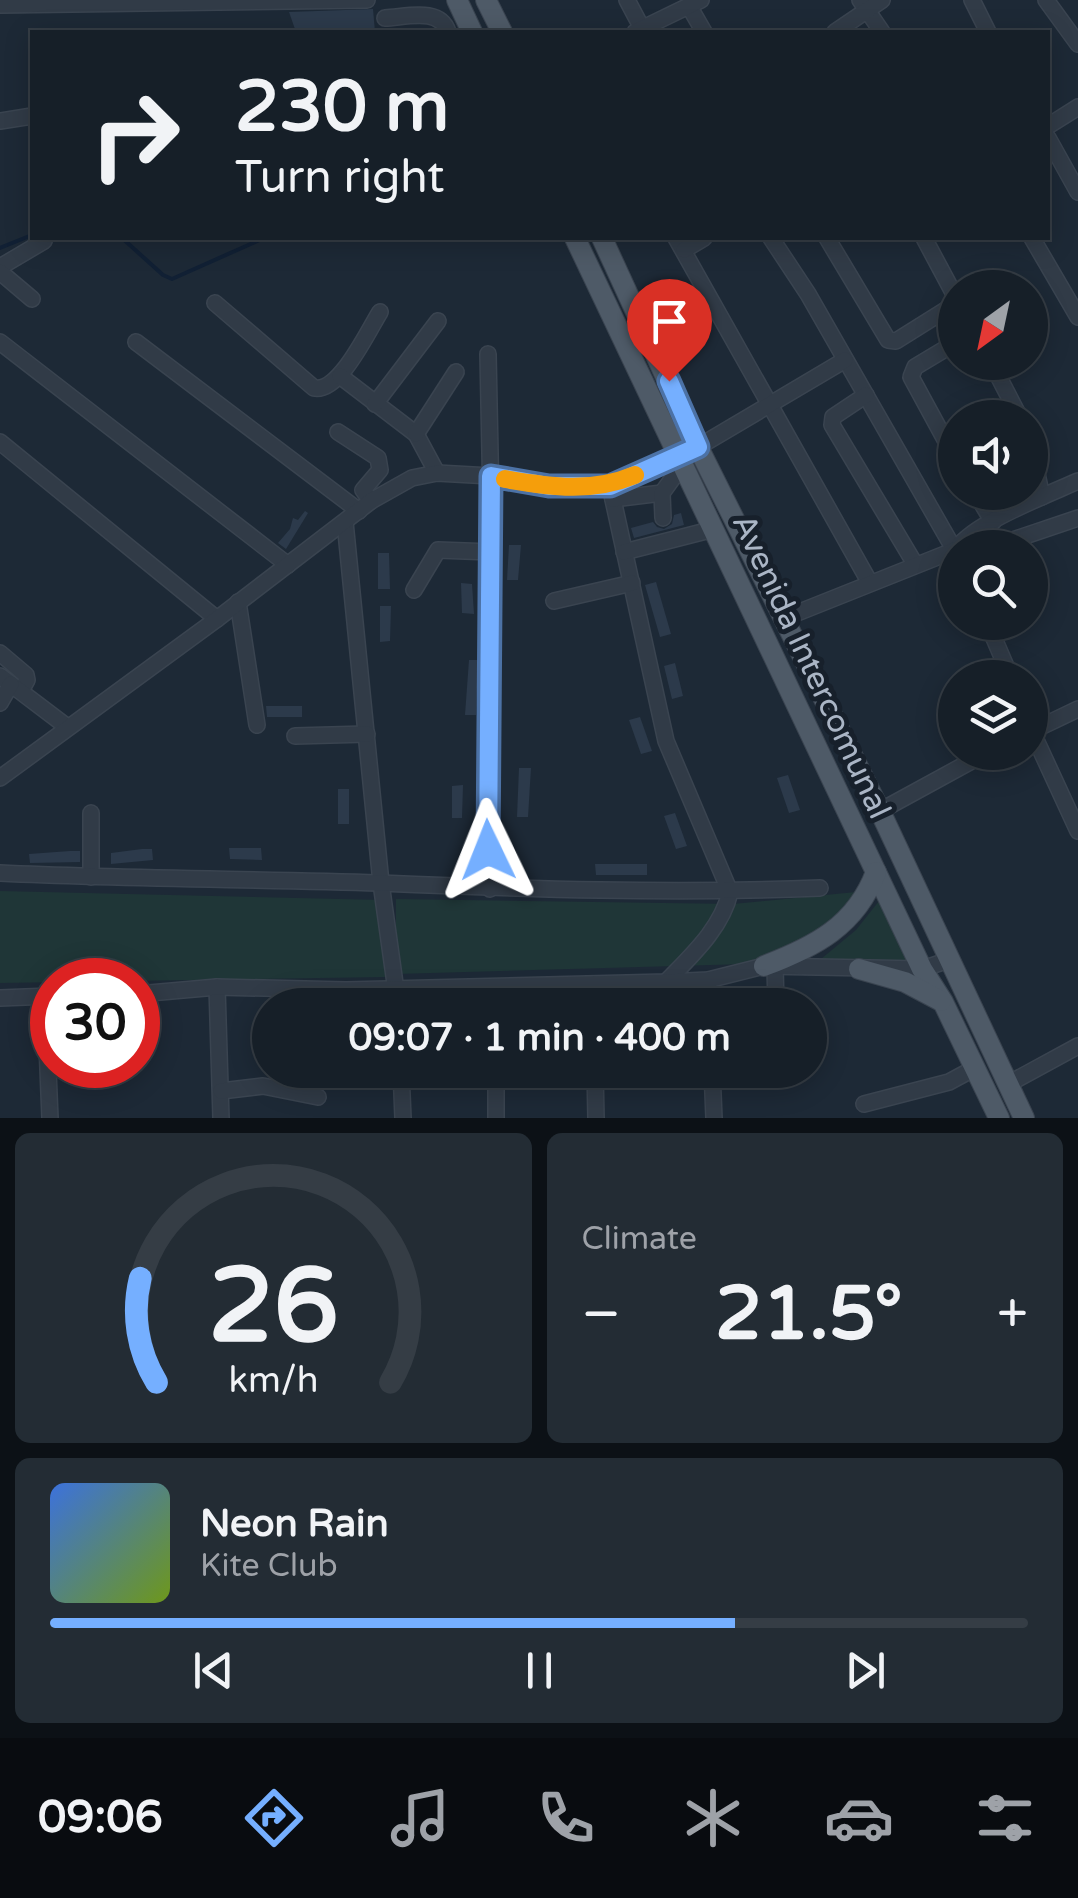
<!DOCTYPE html>
<html lang="en">
<head>
<meta charset="utf-8">
<style>
	:root { --surface:#161f28; --page:#232c34; --text:#f1f3f6; --muted:#9ea2a8; --line:#353d45; --accent:#75afff }
	body { margin:0; font-family:"Varela Round",sans-serif; background:var(--page); color:var(--text); height:100vh; display:flex; flex-direction:column; font-size:38px; white-space:nowrap }
	* { box-sizing:border-box; margin:0 }
	p { font-size:32px; color:var(--muted) }
	.icon { flex:none; width:55px; height:55px; fill:none; stroke:currentColor; stroke-width:2; stroke-linecap:round; stroke-linejoin:round }
	.map { position:relative; height:1118px; overflow:hidden }
	.sheet { display:flex; flex-direction:column; gap:15px; padding:15px; background:#0c1116; flex:1 }
	.sheet>* { flex:none }
	.guide { position:absolute; left:30px; top:30px; width:1020px; height:210px; border-radius:0px; box-shadow:0 5px 25px #0003,0 0 0 2px var(--line); background:#161f28; color:var(--text); overflow:hidden }
	.needle { width:65px; rotate:213deg }
	.buttons { position:absolute; left:938px; top:270px; display:grid; gap:20px }
	.buttons a { display:grid; place-items:center; width:110px; height:110px; border-radius:50%; background:var(--surface); box-shadow:0 5px 25px #0003,0 0 0 2px var(--line); font-size:50px }
	.speed { position:absolute; left:30px; top:958px; display:flex; gap:20px; font-size:50px; font-weight:700; text-align:center }
	.speed>* { display:grid; place-content:center; width:130px; height:130px; border-radius:50%; background:var(--surface); box-shadow:0 5px 25px #0003,0 0 0 2px var(--line); line-height:1 }
	.speed .limit { border:15px solid #d22; background:#fff; color:#111 }
	.pin { position:absolute; display:grid; place-items:center; width:85px; height:85px; color:#fff; margin:-102px -42px; border-radius:50% 50% 50% 0; rotate:-45deg; box-shadow:0 0 10px #0007 }
	.pin .icon { rotate:45deg }
	.me { position:absolute; width:110px; margin:-55px; rotate:358deg; stroke-linejoin:round; filter:drop-shadow(0 0 8px #0008) }
	.turn { display:flex; align-items:center; gap:35px; height:210px; padding:0 40px; font-size:45px }
	.turn .icon { width:130px; height:130px; stroke-width:2.5 }
	.turn b { display:block; font-size:70px; line-height:85px }
	.big { font-size:75px; font-weight:800; line-height:1.1 }
	.sheet .tile { flex:1; display:flex; flex-direction:column; justify-content:center; gap:15px; min-width:0; padding:0 35px; border-radius:15px; background:var(--page) }
	.sheet .dial { align-items:center; gap:0 }
	.dial svg { height:260px; overflow:visible; fill:none; stroke:var(--line); stroke-width:7; stroke-linecap:round; text-anchor:middle }
	.dial text { fill:var(--text); stroke:none }
	.song { display:flex; align-items:center; gap:30px }
	.cover { width:120px; height:120px; border-radius:15px; background:linear-gradient(135deg,hsl(220 70% 55%),hsl(80 70% 35%)) }
	.played { height:10px; border-radius:5px; background:linear-gradient(90deg,var(--accent) 70%,var(--line) 70%) }
	.keys { display:flex; justify-content:space-around; direction:ltr }
	.heat { display:flex; justify-content:space-between; align-items:center; font-size:55px; direction:ltr }
	.sheet .tiles { flex:1; display:grid; gap:15px; grid-template-columns:1fr 1fr }
	.tile:last-child { grid-column:span 2 }
	.trip { position:absolute; left:252px; top:988px; width:575px; height:100px; border-radius:50px; background:var(--surface); box-shadow:0 5px 25px #0003,0 0 0 2px var(--line); font-weight:800; line-height:100px; text-align:center }
	.tab-bar { display:flex; height:160px; justify-content:space-around; align-items:center; background:#090c10; color:var(--muted) }
	.tab-bar .icon { width:70px; height:70px }
	.tab-bar .on { color:var(--accent) }
	.tab-bar b { font-size:45px; color:var(--text) }
	.map>svg:first-child { display:block }
	.green { fill:#1f3637 }
	.lines { fill:none; stroke-linecap:round; stroke-linejoin:round }
	.stream { stroke:#112034; stroke-width:4 }
	.building { fill:#2c3a4b }
	.minor-casing { stroke:#3a4450; stroke-width:18 }
	.major-casing { stroke:#3a4450; stroke-width:22 }
	.minor { stroke:#313b47; stroke-width:15 }
	.major { stroke:#4e5a67; stroke-width:20 }
	.route-casing { stroke:#4c72a6; stroke-width:25 }
	.route { stroke:#75afff; stroke-width:18 }
	.slow { stroke:#f59e0b; stroke-width:18 }
	.labels { text-anchor:middle; stroke-width:10; stroke-linejoin:round; paint-order:stroke }
	.street-label { font-size:32px; fill:#aab5c5; stroke:#17202b }
</style>
</head>
<body>
<div class="map">
<svg width="1078" height="1118" viewBox="0 0 1078 1118">
	<rect width="100%" height="100%" fill="#1d2936"/>
	<g class="green">
		<polygon points="0,891 383,900 386,977 0,983"/>
		<polygon points="866,891 782,963 396,974 396,899 733,904"/>
		<polygon points="883,896 911,960 817,968 815,964 856,930"/>
	</g>
	<g class="lines">
		<g class="stream">
			<polyline points="122,238 163,275 172,279 264,238"/>
			<polyline points="0,248 32,235"/>
		</g>
	</g>
	<g class="building">
		<polygon points="373,9 375,32 296,32 289,12"/>
		<polygon points="305,511 308,513 286,549 278,543 290,529 293,518 298,520"/>
		<polygon points="681,513 684,525 634,538 631,528 653,522 657,527 664,529 672,524 674,515"/>
		<polygon points="509,545 521,545 518,580 507,580"/>
		<polygon points="378,553 389,553 390,589 378,589"/>
		<polygon points="656,582 671,634 660,637 645,585"/>
		<polygon points="461,583 472,584 474,614 462,613"/>
		<polygon points="380,606 391,606 390,641 380,642"/>
		<polygon points="469,660 478,660 476,715 465,715"/>
		<polygon points="675,663 683,696 672,699 664,666"/>
		<polygon points="266,706 302,706 302,717 267,717"/>
		<polygon points="640,717 652,751 641,754 629,720"/>
		<polygon points="519,768 531,768 528,817 517,817"/>
		<polygon points="788,775 800,810 789,813 777,778"/>
		<polygon points="463,785 462,818 452,818 452,786"/>
		<rect x="338" y="789" width="11" height="35"/>
		<polygon points="675,813 687,846 676,849 664,816"/>
		<polygon points="229,848 261,848 262,860 230,859"/>
		<polygon points="142,849 152,849 153,860 111,864 111,853"/>
		<polygon points="70,851 80,851 80,862 30,863 29,854"/>
		<polygon points="595,864 647,864 647,875 596,875"/>
	</g>
	<g class="lines">
		<defs>
			<g id="minor">
				<polyline points="627,0 644,32"/>
				<polyline points="860,0 882,32"/>
				<polyline points="972,0 988,32"/>
				<polyline points="1046,0 1078,44"/>
				<polyline points="0,5 367,0"/>
				<polyline points="689,6 704,32"/>
				<path d="M385 18C407 17 440 7 448 32"/>
				<polyline points="635,32 701,0"/>
				<polyline points="835,32 882,0"/>
				<polyline points="0,121 32,116"/>
				<polyline points="1048,126 1078,107"/>
				<polyline points="1048,138 1078,192"/>
				<polyline points="676,238 870,583"/>
				<polyline points="771,238 808,294 955,551"/>
				<polyline points="827,238 888,340 896,341 955,304"/>
				<polyline points="924,238 955,296"/>
				<polyline points="1032,238 1078,317"/>
				<polyline points="684,250 704,238"/>
				<polyline points="0,267 44,241"/>
				<polyline points="0,272 32,299"/>
				<path d="M215 303 314 388C339 393 367 333 380 312"/>
				<polyline points="0,342 288,565"/>
				<polyline points="136,342 359,511"/>
				<polyline points="955,343 915,367 911,377 955,458"/>
				<polyline points="488,354 492,552 486,795 490,889"/>
				<polyline points="991,362 1020,418"/>
				<polyline points="340,376 416,434 437,473"/>
				<polyline points="866,395 833,417 832,425 915,564"/>
				<polyline points="375,404 438,321"/>
				<polyline points="338,432 378,458 380,470 363,490 371,501"/>
				<polyline points="416,434 456,372"/>
				<polyline points="0,442 217,619"/>
				<polyline points="1030,442 1042,497"/>
				<path d="M610 486 666 741 730 892C722 928 691 956 666 982"/>
				<polyline points="975,492 993,522"/>
				<polyline points="613,499 662,493"/>
				<polyline points="663,518 662,493 683,464"/>
				<polyline points="345,522 381,883 398,1005"/>
				<path d="M957 548C976 522 1047 495 1078 481"/>
				<polyline points="989,548 1078,518"/>
				<polyline points="624,552 714,529"/>
				<polyline points="414,590 438,550 492,552"/>
				<polyline points="554,601 632,583"/>
				<polyline points="238,602 257,725"/>
				<polyline points="782,619 955,550"/>
				<polyline points="987,622 1011,678"/>
				<polyline points="0,653 26,675 27,680 21,691"/>
				<polyline points="0,676 66,726"/>
				<polyline points="0,703 11,684"/>
				<polyline points="1030,727 1078,831"/>
				<polyline points="1030,732 1078,709"/>
				<polyline points="295,736 367,734"/>
				<polyline points="0,778 217,619 371,501 412,478 437,473 491,476 549,486 610,486 698,447 845,360"/>
				<polyline points="880,811 988,752"/>
				<polyline points="91,813 91,877"/>
				<path d="M0 873C127 879 253 879 380 883 527 889 673 894 820 888"/>
				<polyline points="775,967 776,1005"/>
				<polyline points="708,980 709,1005"/>
				<polyline points="594,984 594,1005"/>
				<polyline points="217,987 221,1118"/>
				<polyline points="138,994 217,987 346,990 666,982 708,980 764,966 922,969 949,960"/>
				<polyline points="45,996 50,1118"/>
				<polyline points="0,998 51,996"/>
				<polyline points="401,1070 403,1118"/>
				<polyline points="496,1070 496,1118"/>
				<polyline points="595,1070 596,1118"/>
				<polyline points="712,1070 714,1118"/>
				<polyline points="1008,1084 1078,1046"/>
				<polyline points="221,1091 263,1086 318,1097"/>
				<polyline points="864,1104 949,1082 975,1068"/>
			</g>
			<g id="major">
				<polyline points="457,0 472,32"/>
				<polyline points="486,0 502,32"/>
				<polyline points="575,238 922,969 943,1002 999,1118"/>
				<polyline points="602,238 698,447 880,811 1024,1118"/>
				<path d="M764 966C814 947 856 926 876 872"/>
				<polyline points="859,969 905,982 941,1001"/>
			</g>
		</defs>
		<use href="#minor" class="minor-casing"/>
		<use href="#major" class="major-casing"/>
		<use href="#minor" class="minor"/>
		<use href="#major" class="major"/>
	</g>
	<g class="lines">
		<defs>
			<polyline id="route" points="488,850 491,476 549,486 610,486 698,447 669,381"/>
		</defs>
		<use href="#route" class="route-casing"/>
		<use href="#route" class="route"/>
		<path class="slow" d="M505 479C551 487 592 493 635 475"/>
	</g>
	<g class="labels">
		<g class="street-label">
			<text transform="translate(812 666) rotate(65)" y="11">Avenida Intercomunal</text>
		</g>
	</g>
</svg>
<div class="buttons">
<a><svg class="needle" viewBox="-14 -14 28 28"><path d="M0-13l5 13h-10z" fill="#e53935"/><path d="M0 13l5-13h-10z" fill="#9ea2a8"/></svg></a>
<a><svg class="icon" aria-label="sound" viewBox="0 0 24 24"><path d="M4 9h4l5-4v14l-5-4H4zM17 9q2 3 0 6"/></svg></a>
<a><svg class="icon" aria-label="search" viewBox="0 0 24 24"><circle cx="10" cy="10" r="6"/><path d="M15 15l6 6"/></svg></a>
<a><svg class="icon" aria-label="layers" viewBox="0 0 24 24"><path d="M12 4l9 5-9 5-9-5zM3 14l9 5 9-5"/></svg></a>
</div>
<div class="speed"><div class="limit">30</div></div>
<div class="pin" style="left:669px;top:381px;background:#d93025"><svg class="icon" aria-label="arrive" viewBox="0 0 24 24"><path d="M6 21V4h12l-3 4 3 4H6"/></svg></div>
<svg class="me" style="left:488px;top:850px" viewBox="-20 -20 40 40"><path d="M0-17L14 15 0 8-14 15z" fill="#75afff" stroke="#fff" stroke-width="4"/></svg>
<div class="trip">09:07 · 1 min · 400 m</div>
<div class="guide">
<div class="turn"><svg class="icon" aria-label="right" viewBox="0 0 24 24"><path d="M7 20v-9h11M14 6l5 5-5 5"/></svg><div><b>230 m</b>Turn right</div></div>
</div>
</div>
<section class="sheet">
<div class="tiles">
<div class="tile dial"><svg viewBox="0 0 100 80">
<path d="M14 69A42 42 0 1 1 86 69"/>
<path d="M14 69A42 42 0 0 1 9 37" stroke="#75afff"/>
<text x="50" y="56" font-size="32" font-weight="700">26</text>
<text x="50" y="72" font-size="11">km/h</text>
</svg></div>
<div class="tile"><p>Climate</p>
<div class="heat"><a>−</a><b class="big">21.5°</b><a>+</a></div>
</div>
<div class="tile">
<div class="song"><i class="cover"></i><div><b>Neon Rain</b><p>Kite Club</p></div></div>
<div class="played"></div>
<div class="keys"><svg class="icon" aria-label="previous" viewBox="0 0 24 24"><path d="M18 5L8 12l10 7zM5 5v14"/></svg><svg class="icon" aria-label="pause" viewBox="0 0 24 24"><path d="M8 5v14M16 5v14"/></svg><svg class="icon" aria-label="next" viewBox="0 0 24 24"><path d="M6 5l10 7-10 7zM19 5v14"/></svg></div>
</div>
</div>
</section>
<nav class="tab-bar">
<b>09:06</b>
<svg class="icon on" aria-label="directions" viewBox="0 0 24 24"><path d="M12 3l9 9-9 9-9-9zM9 14v-3h6M13 9l2 2-2 2"/></svg>
<svg class="icon" aria-label="music" viewBox="0 0 24 24"><path d="M9 18V5l10-2v13"/><circle cx="6" cy="18" r="3"/><circle cx="16" cy="16" r="3"/></svg>
<svg class="icon" aria-label="phone" viewBox="0 0 24 24"><path d="M5 4h4l2 5-3 2q2 4 5 5l2-3 5 2v4C11 20 4 13 5 4z"/></svg>
<svg class="icon" aria-label="climate" viewBox="0 0 24 24"><path d="M12 3v18M4 7l16 10M4 17L20 7"/></svg>
<svg class="icon" aria-label="car" viewBox="0 0 24 24"><path d="M5 17H2v-5l4-1 3-4h7l3 4 3 1v5h-3M9 17h6M6 11h13"/><circle cx="7" cy="17" r="2"/><circle cx="17" cy="17" r="2"/></svg>
<svg class="icon" aria-label="filters" viewBox="0 0 24 24"><path d="M4 7h16M4 17h16"/><circle cx="9" cy="7" r="2"/><circle cx="15" cy="17" r="2"/></svg>
</nav>
</body>
</html>
